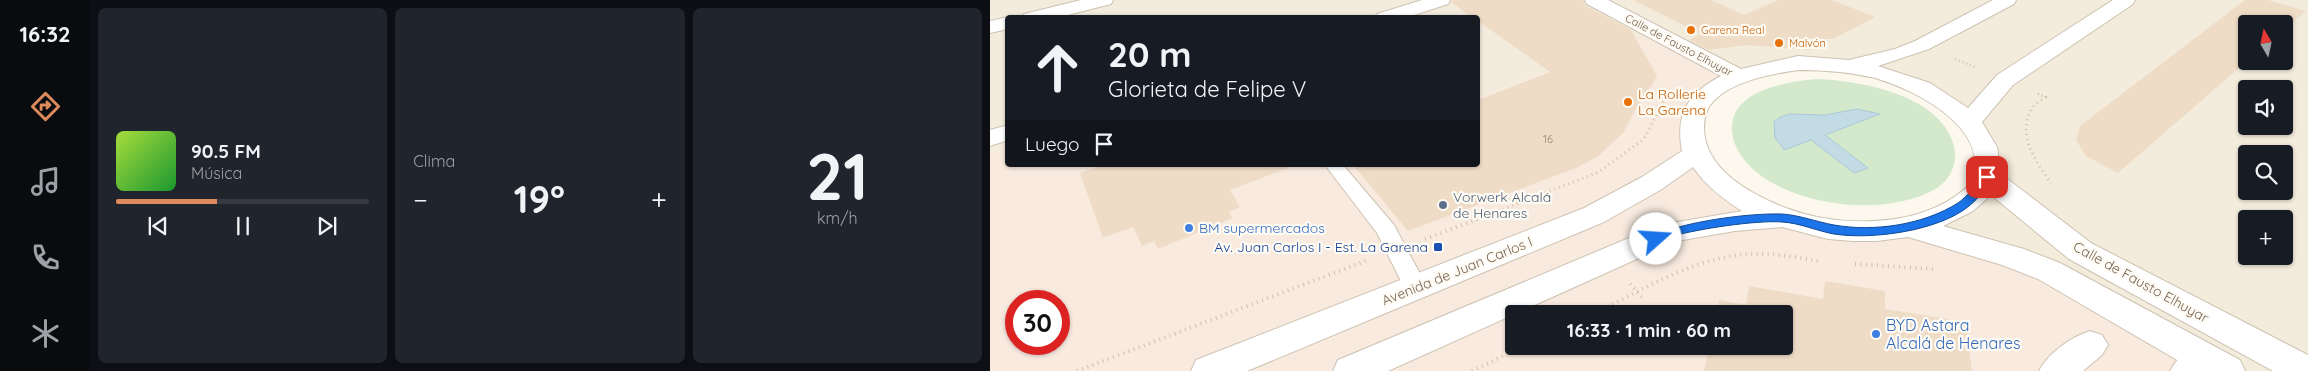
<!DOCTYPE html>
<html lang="es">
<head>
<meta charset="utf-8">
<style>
	:root { --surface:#171b24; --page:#20242c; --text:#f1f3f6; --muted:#9ea1a6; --line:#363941; --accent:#dc8a5c }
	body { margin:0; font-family:Quicksand,sans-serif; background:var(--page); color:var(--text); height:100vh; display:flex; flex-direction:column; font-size:19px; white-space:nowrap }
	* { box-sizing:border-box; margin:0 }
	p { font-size:16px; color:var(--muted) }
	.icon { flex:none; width:28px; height:28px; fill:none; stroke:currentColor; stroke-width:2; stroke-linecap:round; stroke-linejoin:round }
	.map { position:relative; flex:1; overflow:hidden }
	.panel { display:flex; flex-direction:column; gap:8px; padding:8px; background:#0d0f14; width:900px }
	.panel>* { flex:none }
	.banner { position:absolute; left:15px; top:15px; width:475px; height:152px; border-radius:5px; box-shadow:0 1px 4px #0004; background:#171b24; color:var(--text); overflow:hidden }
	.needle { width:32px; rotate:351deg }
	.tools { position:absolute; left:1248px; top:15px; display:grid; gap:10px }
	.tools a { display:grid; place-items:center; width:55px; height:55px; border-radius:5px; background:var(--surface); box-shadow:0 1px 4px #0004; font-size:25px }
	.speed { position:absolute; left:15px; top:290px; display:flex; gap:10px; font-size:25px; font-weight:700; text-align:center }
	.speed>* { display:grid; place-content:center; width:65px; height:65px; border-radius:50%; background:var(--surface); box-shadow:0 1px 4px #0004; line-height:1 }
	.speed .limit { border:8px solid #d22; background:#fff; color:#111 }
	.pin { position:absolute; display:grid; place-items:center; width:42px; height:42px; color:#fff; margin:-21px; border-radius:10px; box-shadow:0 2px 8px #0006 }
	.me { position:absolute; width:55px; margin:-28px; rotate:71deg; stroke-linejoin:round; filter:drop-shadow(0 0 4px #0008) }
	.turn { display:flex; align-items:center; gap:18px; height:105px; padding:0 20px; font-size:22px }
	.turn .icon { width:65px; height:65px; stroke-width:2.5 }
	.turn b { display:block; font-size:35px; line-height:42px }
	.then { display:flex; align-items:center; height:48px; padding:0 20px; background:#0003; gap:10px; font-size:19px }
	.big { font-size:38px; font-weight:800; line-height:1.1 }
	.panel .widget { flex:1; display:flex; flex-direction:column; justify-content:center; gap:8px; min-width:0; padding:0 18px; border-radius:8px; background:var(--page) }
	.panel .dial { align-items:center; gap:0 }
	.dial b { font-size:65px; line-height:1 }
	.song { display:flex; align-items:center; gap:15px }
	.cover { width:60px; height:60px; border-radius:8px; background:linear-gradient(135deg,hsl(80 70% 55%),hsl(130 70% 35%)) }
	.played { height:5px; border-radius:2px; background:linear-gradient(90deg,var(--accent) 40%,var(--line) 40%) }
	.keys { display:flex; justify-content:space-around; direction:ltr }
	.heat { display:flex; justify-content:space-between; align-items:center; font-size:28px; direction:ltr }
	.panel .tiles { flex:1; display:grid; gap:8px; grid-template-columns:repeat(3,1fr) }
	.trip { position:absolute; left:515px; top:305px; width:288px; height:50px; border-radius:5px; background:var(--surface); box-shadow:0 1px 4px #0004; font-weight:800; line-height:50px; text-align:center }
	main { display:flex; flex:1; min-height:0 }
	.tab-bar { display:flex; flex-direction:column; width:90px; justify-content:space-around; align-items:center; background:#090b0e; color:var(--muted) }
	.tab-bar .icon { width:35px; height:35px }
	.tab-bar .active { color:var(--accent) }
	.tab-bar b { font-size:22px; color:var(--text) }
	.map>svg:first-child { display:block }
	.residential { fill:#f3ebdc; fill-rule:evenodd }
	.commercial { fill:#f8eadf; fill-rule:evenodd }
	.green { fill:#d4e9cc; fill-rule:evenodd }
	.water { fill:#c2dbe5; stroke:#a9c9d6 }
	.building { fill:#efdcc7 }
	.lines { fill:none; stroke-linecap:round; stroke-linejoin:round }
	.service-casing { stroke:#cec2b2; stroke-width:2 }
	.pedestrian-casing { stroke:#cec2b2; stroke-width:2 }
	.minor-casing { stroke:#cec2b2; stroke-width:2 }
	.path-far2 { stroke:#d5c0a9; stroke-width:2.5; stroke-dasharray:1 3; stroke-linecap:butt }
	.path-far1 { stroke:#d5c0a9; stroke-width:3; stroke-dasharray:1 4; stroke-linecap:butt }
	.path { stroke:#d5c0a9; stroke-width:4; stroke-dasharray:1 4.5; stroke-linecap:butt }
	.service { fill:#fff; fill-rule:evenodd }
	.pedestrian { fill:#fff; fill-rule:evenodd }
	.minor { fill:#fff; fill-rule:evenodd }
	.route { fill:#1a73e8; stroke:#114b97 }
	.food-dot { fill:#e8710a; stroke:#fefbf4; stroke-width:2 }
	.service-dot { fill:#5c6f8a; stroke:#fefbf4; stroke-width:2 }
	.shop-dot { fill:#3f7fe0; stroke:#fefbf4; stroke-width:2 }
	.transit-dot { fill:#1a4fb4; stroke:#fefbf4; stroke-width:2 }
	.labels { text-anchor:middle; stroke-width:4.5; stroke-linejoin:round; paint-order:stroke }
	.far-food-label { font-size:11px; fill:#c56008; stroke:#fefbf4; text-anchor:start }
	.far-street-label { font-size:11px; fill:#776350; stroke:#fefbf4 }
	.number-label { font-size:11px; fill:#95816e }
	.food-label { font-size:14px; fill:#c56008; stroke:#fefbf4; text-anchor:start }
	.service-label { font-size:14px; fill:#4e5e75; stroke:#fefbf4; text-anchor:start }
	.shop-label { font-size:14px; fill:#366cbe; stroke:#fefbf4; text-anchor:start }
	.transit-label { font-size:14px; fill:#164399; stroke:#fefbf4; text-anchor:end }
	.street-label { font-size:14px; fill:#776350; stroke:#fefbf4 }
	.near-shop-label { font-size:16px; fill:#366cbe; stroke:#fefbf4; text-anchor:start }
</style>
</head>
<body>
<main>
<nav class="tab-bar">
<b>16:32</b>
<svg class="icon active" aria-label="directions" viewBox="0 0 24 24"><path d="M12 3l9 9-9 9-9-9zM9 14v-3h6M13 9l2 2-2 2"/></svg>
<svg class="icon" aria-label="music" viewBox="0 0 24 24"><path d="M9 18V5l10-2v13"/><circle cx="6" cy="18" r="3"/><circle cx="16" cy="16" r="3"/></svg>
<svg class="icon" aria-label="phone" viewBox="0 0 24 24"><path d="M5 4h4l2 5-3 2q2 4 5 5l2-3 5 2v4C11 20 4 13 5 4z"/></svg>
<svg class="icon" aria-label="climate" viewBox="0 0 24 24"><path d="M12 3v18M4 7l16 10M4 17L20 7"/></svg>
</nav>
<section class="panel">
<div class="tiles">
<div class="widget">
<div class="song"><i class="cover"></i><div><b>90.5 FM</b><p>Música</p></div></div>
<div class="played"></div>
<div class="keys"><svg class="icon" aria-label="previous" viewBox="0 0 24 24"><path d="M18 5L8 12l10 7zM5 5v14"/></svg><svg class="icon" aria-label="pause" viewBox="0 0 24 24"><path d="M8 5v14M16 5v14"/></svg><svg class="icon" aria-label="next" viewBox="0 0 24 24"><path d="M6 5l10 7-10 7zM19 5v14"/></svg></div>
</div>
<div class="widget"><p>Clima</p>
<div class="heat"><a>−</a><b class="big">19°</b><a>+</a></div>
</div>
<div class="widget dial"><b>21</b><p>km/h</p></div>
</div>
</section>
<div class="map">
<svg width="1318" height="371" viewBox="0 0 1318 371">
	<rect width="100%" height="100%" fill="#fcf8ed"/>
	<path class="residential" d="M0 0H1318V371H1237L920 227 997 177 979 121 916 81 832 63 747 76 661 31 488 98V18H18L17 147 0 152ZM1256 24H1294V61H1256ZM1256 89H1294V126H1256ZM1256 154H1294V191H1256ZM1256 219H1294V256H1256Z"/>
	<path class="commercial" d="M661 31 747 76 707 107 706 153 793 218 975 242 1237 371H0V152L17 147 18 165H488V98ZM26 301H69V344H26ZM524 314H794V346H524Z"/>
	<path class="green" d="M828 79C870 81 945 94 962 140 967 153 966 165 959 176 949 191 930 197 913 201 865 213 788 200 755 161 747 151 741 139 742 126 744 89 800 81 828 79ZM867 109 889 114 835 135 877 168 864 173 821 140 794 150 788 144 800 114 835 115Z"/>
	<polygon class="water" points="867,109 890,114 835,135 878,168 864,173 821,140 794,150 785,138 784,122 790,117 800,114 835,115"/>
	<g class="building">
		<polygon points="462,0 593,0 596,6 641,30 667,76 662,85 652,97 633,133 607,157 586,168 418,231 363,165 488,165 488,100 560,72 488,21 488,18 483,18 461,2"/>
		<polygon points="643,0 721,0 754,15 788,0 842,0 885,17 843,39 806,40 822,47 821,50 756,45 719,50 699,40 711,34"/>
		<polygon points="1255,0 1278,0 1316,11 1294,30 1294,24 1256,24 1257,61 1128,173 1096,156 1086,140 1090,126"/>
		<polygon points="114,165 297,165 298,168 240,190 250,207 239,212 243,218 168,249 164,241 152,246 143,227 113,238 90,173"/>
		<polygon points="835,281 895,291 895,309 976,322 982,371 714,371 719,346 794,346 794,314 726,314 729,300 756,305 759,286 833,299"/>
	</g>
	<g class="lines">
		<defs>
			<g id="service">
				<polygon points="335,165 353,165 404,225 437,287 433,293 425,296 417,293 387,233"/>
				<path d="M1210 345 1219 349 1223 356 1219 363 1211 371H1180C1186 359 1197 350 1210 345Z"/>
			</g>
			<path id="pedestrian" d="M1100 331 1112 335 1118 345 1112 355 1093 371H1049C1058 353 1081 337 1100 331Z"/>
			<g id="minor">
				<polygon points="91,0 123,0 121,4 66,18 32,18 34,14"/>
				<polygon points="432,0 460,0 458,4 415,18 385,18 387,14"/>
				<path d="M595 0H618L751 69 808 56 859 60 905 49 925 41 1003 0H1026L1024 4 939 49 888 66 940 83 978 108 1007 75 1123 0H1145L1143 4 1023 85 992 122 1007 147 1011 174 1101 243 1318 355V371H1283L1079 259 1001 195 983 211 953 226 1034 249 1070 263 1250 360 1255 371H1206L1048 279 1012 265 918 237 887 241H863L838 239 792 227 745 231 687 241 398 371H343L348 360 670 225 752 211C733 199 716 186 703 167L672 189 614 222 257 371H201L206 360 594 208 652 177 692 151C685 114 698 93 731 76L597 4ZM808 70C834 70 860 72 885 78 926 90 1002 128 982 182 963 203 932 215 905 219 869 224 830 221 796 208 762 195 715 170 714 129 714 121 715 114 719 107 735 82 781 74 808 70Z"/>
				<polygon points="18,17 20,18 18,18 18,29 0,33 0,21"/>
				<polygon points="18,125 18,140 0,146 0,130"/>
			</g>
		</defs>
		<use href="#service" class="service-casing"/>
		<use href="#pedestrian" class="pedestrian-casing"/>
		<use href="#minor" class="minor-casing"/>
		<g class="path-far2">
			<polyline points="965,59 985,67"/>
			<polyline points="1048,94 1056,97 1055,98"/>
		</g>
		<g class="path-far1">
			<path d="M1056 97C1052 100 1044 104 1041 110 1027 135 1046 163 1061 183"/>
			<polyline points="485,220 609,172 654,139 674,100"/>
		</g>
		<g class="path">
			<polyline points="435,239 488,219"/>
			<polyline points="865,264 944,269"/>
			<polyline points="640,284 654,300"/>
			<path d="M603 314C652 290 705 257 760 254 783 253 806 257 829 261"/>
			<polyline points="87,371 378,260"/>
			<polyline points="482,371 534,346"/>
		</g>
		<use href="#service" class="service"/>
		<use href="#pedestrian" class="pedestrian"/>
		<use href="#minor" class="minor"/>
	</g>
	<path class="route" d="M997 174 1003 177C996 188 989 198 979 206 949 231 881 240 844 234 827 231 810 223 792 222 766 220 708 229 683 236 677 238 672 241 666 243L660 239 661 236C695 222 755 213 792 214 809 215 827 222 844 225 884 232 933 225 968 203 978 196 986 185 993 175Z"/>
	<g class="food-dot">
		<circle cx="701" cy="30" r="5"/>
		<circle cx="789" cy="43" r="5"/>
		<circle cx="638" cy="102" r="5"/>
	</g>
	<circle class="service-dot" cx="453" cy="205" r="5"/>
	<g class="shop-dot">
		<circle cx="199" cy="228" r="5"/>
		<circle cx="886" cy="334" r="5"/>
	</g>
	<rect class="transit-dot" x="443" y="242" width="10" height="10" rx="2.5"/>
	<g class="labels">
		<g class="far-food-label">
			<text x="711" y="34">Garena Real</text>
			<text x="799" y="47">Malvón</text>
		</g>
		<g class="far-street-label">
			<text transform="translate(689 45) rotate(28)" y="4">Calle de Fausto Elhuyar</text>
		</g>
		<g class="number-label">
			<text x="558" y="143">16</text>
		</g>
		<g class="food-label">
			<text x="648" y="99">La Rollerie<tspan x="648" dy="16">La Garena</tspan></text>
		</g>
		<g class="service-label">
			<text x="463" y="202">Vorwerk Alcalá<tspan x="463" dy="16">de Henares</tspan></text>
		</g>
		<g class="shop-label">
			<text x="209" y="233">BM supermercados</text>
		</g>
		<g class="transit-label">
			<text x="438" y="252">Av. Juan Carlos I - Est. La Garena</text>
		</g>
		<g class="street-label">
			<text transform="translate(467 271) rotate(-22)" y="5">Avenida de Juan Carlos I</text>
			<text transform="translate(1151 282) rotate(29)" y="5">Calle de Fausto Elhuyar</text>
		</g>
		<g class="near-shop-label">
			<text x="896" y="331">BYD Astara<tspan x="896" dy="18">Alcalá de Henares</tspan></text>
		</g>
	</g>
</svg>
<div class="tools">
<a><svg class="needle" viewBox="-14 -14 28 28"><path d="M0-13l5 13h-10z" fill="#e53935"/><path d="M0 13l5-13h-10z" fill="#9ea1a6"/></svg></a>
<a><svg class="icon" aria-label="sound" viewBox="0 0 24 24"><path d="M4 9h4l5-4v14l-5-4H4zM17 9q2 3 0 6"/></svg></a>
<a><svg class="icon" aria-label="search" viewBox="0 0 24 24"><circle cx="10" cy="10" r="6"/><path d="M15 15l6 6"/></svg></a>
<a>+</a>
</div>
<div class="speed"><div class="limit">30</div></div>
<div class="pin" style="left:997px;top:177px;background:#d93025"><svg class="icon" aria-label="arrive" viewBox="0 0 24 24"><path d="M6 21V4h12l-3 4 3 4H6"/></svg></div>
<svg class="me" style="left:666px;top:239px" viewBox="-20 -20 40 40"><circle r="19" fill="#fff"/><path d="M0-13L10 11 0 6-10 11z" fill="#1a73e8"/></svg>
<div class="trip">16:33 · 1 min · 60 m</div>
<div class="banner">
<div class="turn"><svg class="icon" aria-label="ahead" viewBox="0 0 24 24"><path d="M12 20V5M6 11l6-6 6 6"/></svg><div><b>20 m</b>Glorieta de Felipe V</div></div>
<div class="then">Luego<svg class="icon" aria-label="arrive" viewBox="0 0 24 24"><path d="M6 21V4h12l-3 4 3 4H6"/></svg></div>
</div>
</div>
</main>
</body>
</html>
